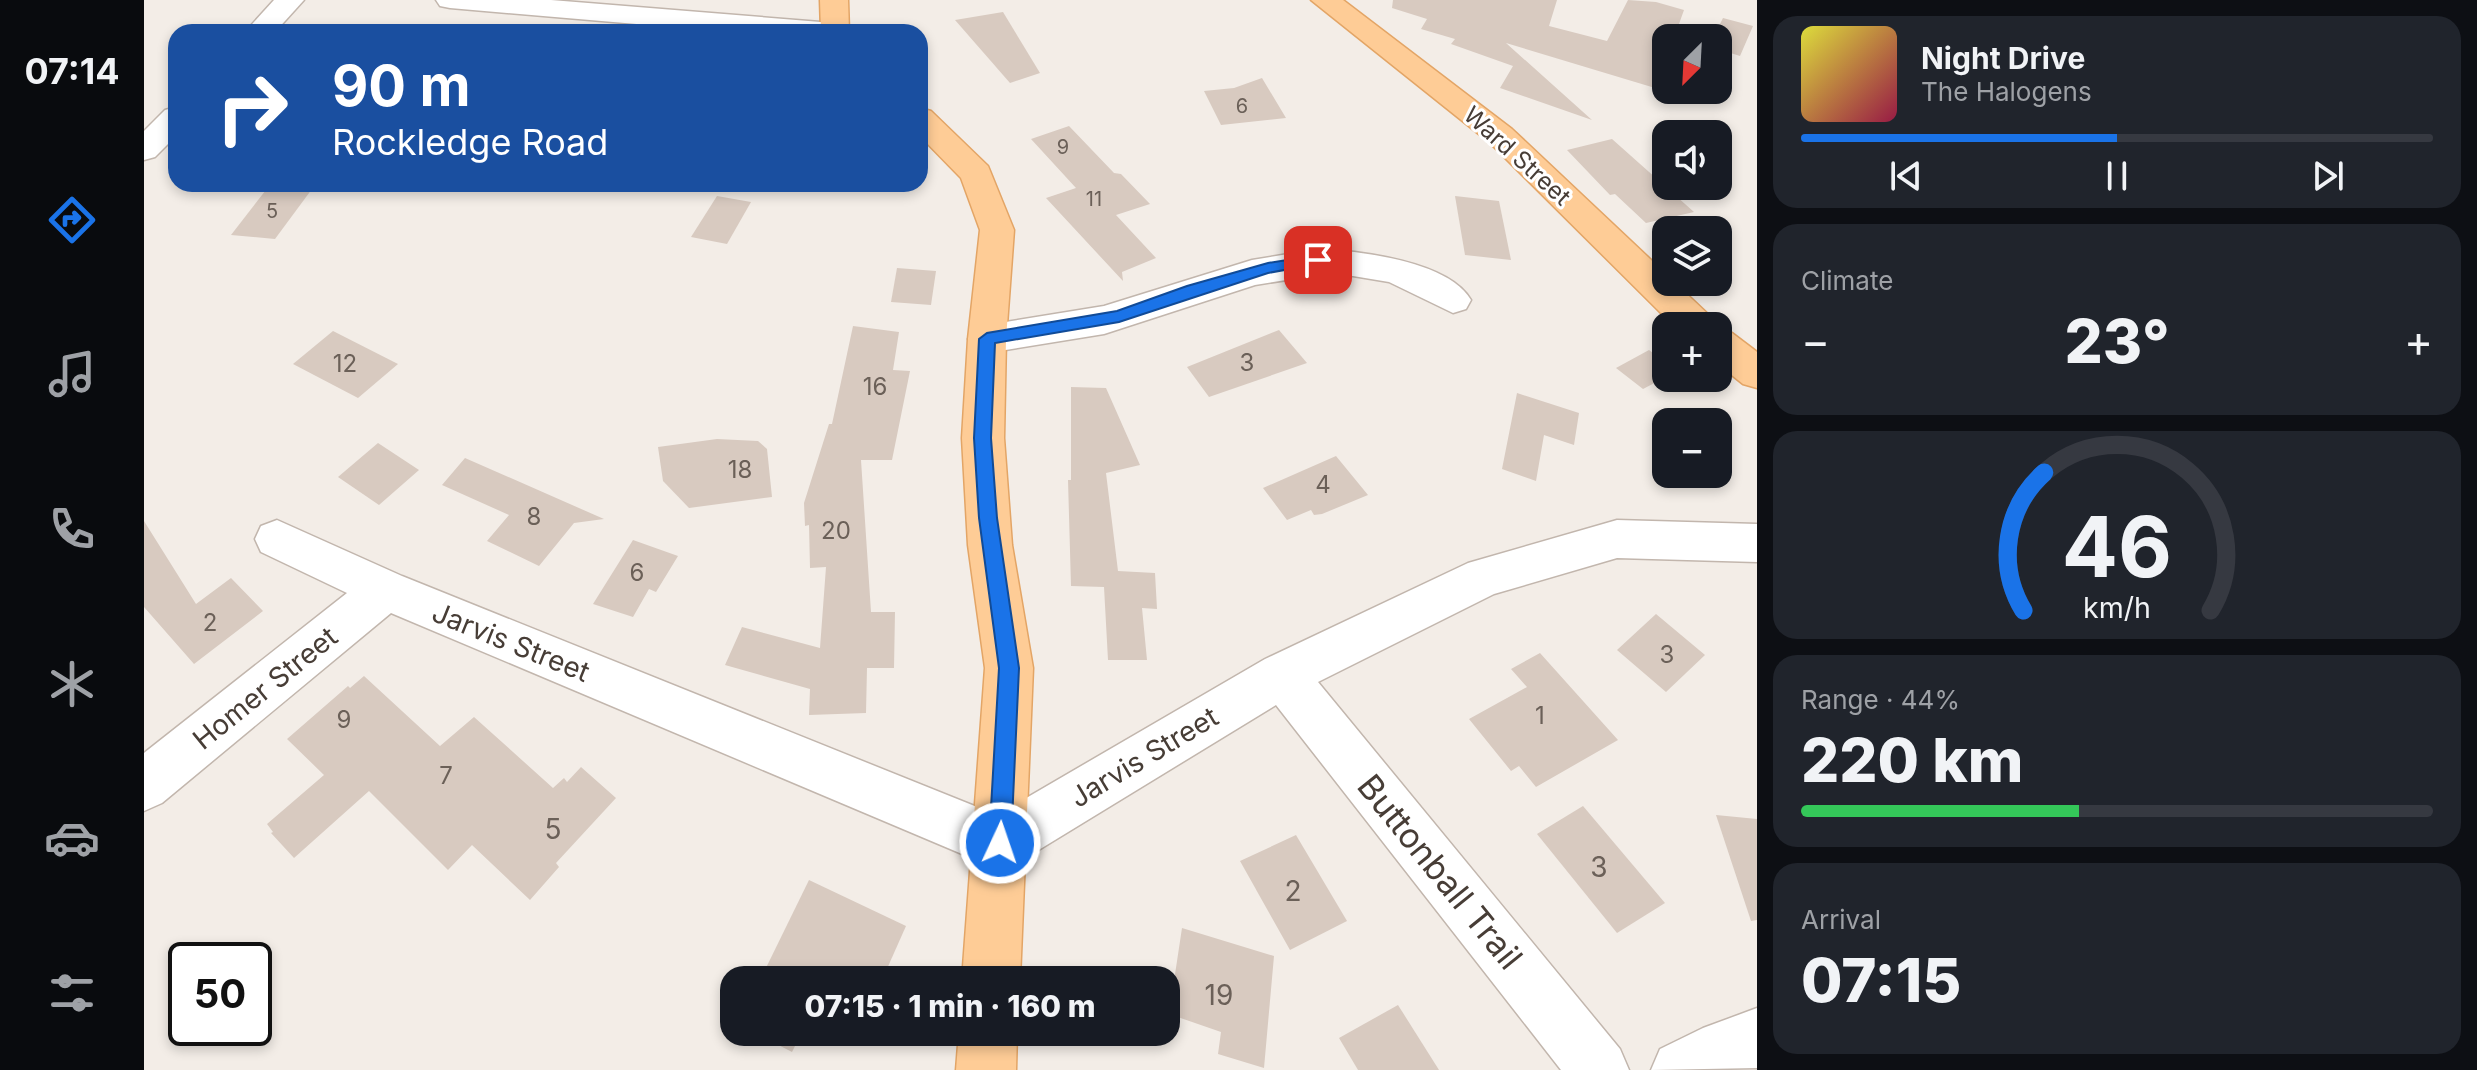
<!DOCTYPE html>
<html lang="en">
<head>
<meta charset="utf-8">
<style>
	:root { --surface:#171b24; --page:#20242c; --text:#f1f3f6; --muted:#9ea1a6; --line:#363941; --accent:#1a73e8 }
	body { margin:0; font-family:Inter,sans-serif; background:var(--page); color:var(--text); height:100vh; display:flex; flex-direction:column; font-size:30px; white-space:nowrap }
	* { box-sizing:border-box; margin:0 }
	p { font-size:26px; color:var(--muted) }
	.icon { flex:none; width:44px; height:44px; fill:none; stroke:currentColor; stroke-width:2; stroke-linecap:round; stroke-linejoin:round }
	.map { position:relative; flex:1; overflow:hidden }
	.panel { display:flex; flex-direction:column; gap:16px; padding:16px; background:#0d0f14; width:720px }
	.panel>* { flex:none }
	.guide { position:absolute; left:24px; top:24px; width:760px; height:168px; border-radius:24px; box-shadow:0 4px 12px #0003; background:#1a4fa0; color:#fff; overflow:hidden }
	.needle { width:52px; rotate:204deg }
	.tools { position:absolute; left:1508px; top:24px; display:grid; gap:16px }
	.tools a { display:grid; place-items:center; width:80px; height:80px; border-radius:16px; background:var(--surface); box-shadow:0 4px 12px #0003; font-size:40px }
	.speed { position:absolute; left:24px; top:942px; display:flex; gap:16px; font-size:40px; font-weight:700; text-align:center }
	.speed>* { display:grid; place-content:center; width:104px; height:104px; border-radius:50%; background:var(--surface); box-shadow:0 4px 12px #0003; line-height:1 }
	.speed .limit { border:4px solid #111; border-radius:12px; background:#fff; color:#111 }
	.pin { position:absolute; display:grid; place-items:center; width:68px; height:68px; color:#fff; margin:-34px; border-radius:16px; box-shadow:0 4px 12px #0006 }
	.me { position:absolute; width:88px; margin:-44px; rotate:3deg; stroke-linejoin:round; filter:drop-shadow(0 0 6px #0008) }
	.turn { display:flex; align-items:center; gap:28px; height:168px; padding:0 32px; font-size:36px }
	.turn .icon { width:104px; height:104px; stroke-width:2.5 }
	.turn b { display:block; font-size:56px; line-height:68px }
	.big { font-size:60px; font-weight:800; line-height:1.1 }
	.panel .tile { flex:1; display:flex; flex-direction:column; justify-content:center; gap:12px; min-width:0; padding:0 28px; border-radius:24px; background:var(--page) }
	.panel .dial { align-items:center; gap:0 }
	.dial svg { height:208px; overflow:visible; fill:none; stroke:var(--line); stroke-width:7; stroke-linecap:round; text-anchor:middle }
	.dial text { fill:var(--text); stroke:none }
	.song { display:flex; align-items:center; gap:24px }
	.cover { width:96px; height:96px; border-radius:12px; background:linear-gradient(135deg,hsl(60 70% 55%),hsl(340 70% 35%)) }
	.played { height:8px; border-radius:4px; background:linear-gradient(90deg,var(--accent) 50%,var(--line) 50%) }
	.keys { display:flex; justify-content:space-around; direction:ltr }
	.heat { display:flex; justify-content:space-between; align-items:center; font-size:44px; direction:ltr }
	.charge { height:12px; border-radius:6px; background:linear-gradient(90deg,#34c759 44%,var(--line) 0) }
	.trip { position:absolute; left:576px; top:966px; width:460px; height:80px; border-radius:24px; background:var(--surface); box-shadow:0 4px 12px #0003; font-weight:800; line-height:80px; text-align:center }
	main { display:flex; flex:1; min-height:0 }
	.dock { display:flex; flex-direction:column; width:144px; justify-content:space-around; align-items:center; background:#090b0e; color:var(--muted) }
	.dock .icon { width:56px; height:56px }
	.dock .selected { color:var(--accent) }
	.dock b { font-size:36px; color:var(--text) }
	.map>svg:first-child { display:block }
	.building { fill:#d8cac0 }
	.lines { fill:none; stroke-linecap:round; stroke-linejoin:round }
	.minor-casing { stroke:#c2b6ad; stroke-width:3 }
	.major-casing { stroke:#e3a566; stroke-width:3 }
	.minor { fill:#fff; fill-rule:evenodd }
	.major { fill:#fecc96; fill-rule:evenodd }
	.route { fill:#1a73e8; stroke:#114b97; stroke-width:2 }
	.labels { text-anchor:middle; stroke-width:6; stroke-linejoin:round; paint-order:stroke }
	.far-number-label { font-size:20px; fill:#6b6058 }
	.far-street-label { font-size:24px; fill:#473d36; stroke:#fff }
	.number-label { font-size:24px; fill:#6b6058 }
	.street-label { font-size:28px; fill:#473d36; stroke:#fff }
	.near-number-label { font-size:28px; fill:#6b6058 }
	.near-street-label { font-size:34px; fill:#473d36; stroke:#fff }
</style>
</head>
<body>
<main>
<nav class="dock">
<b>07:14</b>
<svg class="icon selected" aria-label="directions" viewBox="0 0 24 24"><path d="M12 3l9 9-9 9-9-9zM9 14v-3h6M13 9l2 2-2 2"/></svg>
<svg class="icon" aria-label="music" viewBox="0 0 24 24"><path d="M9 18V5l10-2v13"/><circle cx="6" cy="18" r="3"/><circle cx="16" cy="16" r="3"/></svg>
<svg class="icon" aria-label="phone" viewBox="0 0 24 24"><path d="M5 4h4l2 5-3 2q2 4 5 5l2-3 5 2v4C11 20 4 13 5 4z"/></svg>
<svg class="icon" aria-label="climate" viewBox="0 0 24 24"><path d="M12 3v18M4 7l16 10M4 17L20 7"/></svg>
<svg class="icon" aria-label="car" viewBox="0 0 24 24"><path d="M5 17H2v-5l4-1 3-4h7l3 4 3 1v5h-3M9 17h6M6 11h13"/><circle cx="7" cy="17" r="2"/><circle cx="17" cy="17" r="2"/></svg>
<svg class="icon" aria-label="filters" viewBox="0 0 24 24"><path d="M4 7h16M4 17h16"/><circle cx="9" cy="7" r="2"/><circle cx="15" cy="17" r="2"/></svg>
</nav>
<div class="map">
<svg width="1613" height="1070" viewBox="0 0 1613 1070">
	<rect width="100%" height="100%" fill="#f3ede7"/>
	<g class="building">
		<polygon points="1249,0 1413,0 1405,26 1463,41 1484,0 1512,2 1540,10 1530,38 1522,38 1522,58 1511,88 1362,43 1448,120 1356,88 1369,66 1307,44 1311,39 1277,29 1283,19 1248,8"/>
		<polygon points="859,12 896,73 866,83 811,20"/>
		<polygon points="1579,18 1609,26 1596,56 1574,49 1574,38 1569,38"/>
		<polygon points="1118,78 1142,118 1077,125 1060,91 1090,88"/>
		<polygon points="925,126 970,173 977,174 1006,204 972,215 1012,258 978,272 979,281 902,198 932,188 887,139"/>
		<polygon points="1468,139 1550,212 1502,223 1471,194 1466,195 1423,150"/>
		<polygon points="125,186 168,189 131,239 87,235"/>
		<polygon points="573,196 607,202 583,244 547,237"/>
		<polygon points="1311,196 1355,201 1367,260 1321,255"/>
		<polygon points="753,268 792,271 787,305 747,302"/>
		<polygon points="709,326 755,332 749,370 766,371 748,460 717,460 727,612 751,612 750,668 723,668 722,713 665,715 666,689 581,665 598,627 676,648 682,567 666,568 665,525 661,526 660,503 685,424 688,424"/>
		<polygon points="1135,330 1163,363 1065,397 1043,367"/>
		<polygon points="189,331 254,364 214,398 149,364"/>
		<polygon points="1505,350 1522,363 1522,377 1499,389 1472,368"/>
		<polygon points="927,387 962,388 996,465 962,473 974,571 1011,573 1013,609 998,608 1003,660 964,660 960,587 927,586 924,480 927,480"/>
		<polygon points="1373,393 1435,413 1430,445 1400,435 1392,481 1358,469"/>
		<polygon points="573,439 614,441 623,449 628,497 545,508 519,481 514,447"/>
		<polygon points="234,443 275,470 235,505 194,477"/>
		<polygon points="1192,456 1224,495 1178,514 1170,515 1167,510 1143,520 1119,488"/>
		<polygon points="321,458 460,519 430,523 395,566 343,541 365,515 298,485"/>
		<polygon points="0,521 52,604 87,578 119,611 50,664 0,607"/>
		<polygon points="489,540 534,556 512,592 505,589 489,617 449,604"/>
		<polygon points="1512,614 1561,655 1522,692 1473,650"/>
		<polygon points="1396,653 1474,740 1392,787 1375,766 1367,771 1325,719 1383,687 1367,669"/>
		<polygon points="220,676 296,746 330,717 409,788 420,778 423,782 437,767 472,798 412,863 415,867 386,900 328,845 304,870 225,791 150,858 127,833 129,832 123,824 180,775 143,739 204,686 206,688"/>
		<polygon points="1439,806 1521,903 1473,933 1393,834"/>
		<polygon points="1572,815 1613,819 1613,920 1607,921"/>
		<polygon points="1152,835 1203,921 1146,950 1096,861"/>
		<polygon points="665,880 762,926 738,980 616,980"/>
		<polygon points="1038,928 1130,956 1120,1068 1074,1054 1077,1032 1025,1014"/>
		<polygon points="1254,1005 1295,1070 1214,1070 1195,1038"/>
		<polygon points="609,1032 658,1032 648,1052"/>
	</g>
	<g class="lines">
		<defs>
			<g id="minor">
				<polygon points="130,0 160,0 131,32 101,32"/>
				<polygon points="292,0 407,0 689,23 699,26 703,32 586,32 306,8 296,6"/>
				<polygon points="32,107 32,136 11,157 0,160 0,131 21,110"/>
				<path d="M1174 249C1215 251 1305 261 1327 300L1322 309 1309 313 1245 282 1209 276 1174 275 1111 285 960 334 843 353 830 349 824 339 830 329 843 325 960 306 1108 260Z"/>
				<polygon points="133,520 258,576 853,815 1121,659 1324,563 1473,520 1613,524 1613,562 1473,558 1350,594 1174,682 1476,1049 1485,1070 1417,1070 1132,705 875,862 856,870 247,613 18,803 0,811 0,753 203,593 117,552 111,539 117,526"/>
				<polygon points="1613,1008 1613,1068 1507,1070 1516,1049 1559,1028"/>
			</g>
			<g id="major">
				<polygon points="676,0 704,0 705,32 677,32"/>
				<polygon points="1167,0 1199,0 1368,129 1522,274 1522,282 1530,282 1566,316 1572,326 1530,326 1346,143"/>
				<polygon points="776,108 787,111 844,166 870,230 862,339 860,438 868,545 889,668 876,980 818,980 841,668 824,545 818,438 824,339 836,230 817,178 776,136"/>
				<polygon points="1574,329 1588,333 1613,352 1613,388 1599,384 1574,364"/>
				<polygon points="815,1032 873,1032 872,1070 812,1070"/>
			</g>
		</defs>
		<use href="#minor" class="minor-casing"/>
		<use href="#major" class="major-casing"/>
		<use href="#minor" class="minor"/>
		<use href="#major" class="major"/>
	</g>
	<polygon class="route" points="1174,255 1179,256 1179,263 1124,273 975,322 851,343 847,438 853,518 875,668 867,843 864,851 856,854 849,851 845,843 855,668 835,518 830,438 835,339 843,333 973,311 1043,286 1124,263"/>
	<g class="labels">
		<g class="far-number-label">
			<text x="1098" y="113">6</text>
			<text x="919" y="154">9</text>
			<text x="950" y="206">11</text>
			<text x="128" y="218">5</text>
		</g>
		<g class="far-street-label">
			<text transform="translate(1373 156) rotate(42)" y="8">Ward Street</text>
		</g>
		<g class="number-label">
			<text x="1103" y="371">3</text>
			<text x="201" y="372">12</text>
			<text x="731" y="395">16</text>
			<text x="596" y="478">18</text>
			<text x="1179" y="493">4</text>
			<text x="390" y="525">8</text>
			<text x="692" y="539">20</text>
			<text x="493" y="581">6</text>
			<text x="66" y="631">2</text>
			<text x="1523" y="663">3</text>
			<text x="1396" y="724">1</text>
			<text x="200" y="728">9</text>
			<text x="302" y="784">7</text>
		</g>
		<g class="street-label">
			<text transform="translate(367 642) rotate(22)" y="10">Jarvis Street</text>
			<text transform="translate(121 688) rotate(-39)" y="10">Homer Street</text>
			<text transform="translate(1000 757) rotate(-31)" y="10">Jarvis Street</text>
		</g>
		<g class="near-number-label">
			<text x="409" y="839">5</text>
			<text x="1455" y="877">3</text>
			<text x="1149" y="901">2</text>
			<text x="1075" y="1005">19</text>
		</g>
		<g class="near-street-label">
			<text transform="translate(1296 872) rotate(51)" y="12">Buttonball Trail</text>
		</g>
	</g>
</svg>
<div class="tools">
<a><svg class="needle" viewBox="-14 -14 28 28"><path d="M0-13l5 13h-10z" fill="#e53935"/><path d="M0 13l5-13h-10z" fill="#9ea1a6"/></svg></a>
<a><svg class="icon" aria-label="sound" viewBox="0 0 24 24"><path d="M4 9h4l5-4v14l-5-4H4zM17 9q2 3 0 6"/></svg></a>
<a><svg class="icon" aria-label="layers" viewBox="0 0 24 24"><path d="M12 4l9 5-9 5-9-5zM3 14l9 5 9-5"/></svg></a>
<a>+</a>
<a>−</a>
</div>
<div class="speed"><div class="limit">50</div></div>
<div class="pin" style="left:1174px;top:260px;background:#d93025"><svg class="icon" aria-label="arrive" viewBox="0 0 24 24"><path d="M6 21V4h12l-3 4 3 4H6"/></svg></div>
<svg class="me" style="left:856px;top:843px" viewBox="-20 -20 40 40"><circle r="17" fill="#1a73e8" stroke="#fff" stroke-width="3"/><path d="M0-11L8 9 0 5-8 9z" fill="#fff"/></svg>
<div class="trip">07:15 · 1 min · 160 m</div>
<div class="guide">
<div class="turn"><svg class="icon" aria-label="right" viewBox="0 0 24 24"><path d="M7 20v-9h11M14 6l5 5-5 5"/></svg><div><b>90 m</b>Rockledge Road</div></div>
</div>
</div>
<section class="panel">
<div class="tile">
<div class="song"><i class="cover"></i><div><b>Night Drive</b><p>The Halogens</p></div></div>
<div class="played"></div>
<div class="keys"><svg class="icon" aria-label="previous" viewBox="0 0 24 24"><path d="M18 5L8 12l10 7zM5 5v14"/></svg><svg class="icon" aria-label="pause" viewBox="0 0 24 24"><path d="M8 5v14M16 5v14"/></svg><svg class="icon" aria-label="next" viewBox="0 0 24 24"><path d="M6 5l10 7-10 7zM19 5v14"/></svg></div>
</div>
<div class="tile"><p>Climate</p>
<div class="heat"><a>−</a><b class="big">23°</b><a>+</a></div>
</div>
<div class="tile dial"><svg viewBox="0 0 100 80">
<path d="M14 69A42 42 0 1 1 86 69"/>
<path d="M14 69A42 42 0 0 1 22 16" stroke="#1a73e8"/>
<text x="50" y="56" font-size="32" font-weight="700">46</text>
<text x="50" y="72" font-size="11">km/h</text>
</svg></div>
<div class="tile"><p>Range · 44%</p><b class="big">220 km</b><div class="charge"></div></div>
<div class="tile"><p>Arrival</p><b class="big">07:15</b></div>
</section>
</main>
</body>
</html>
